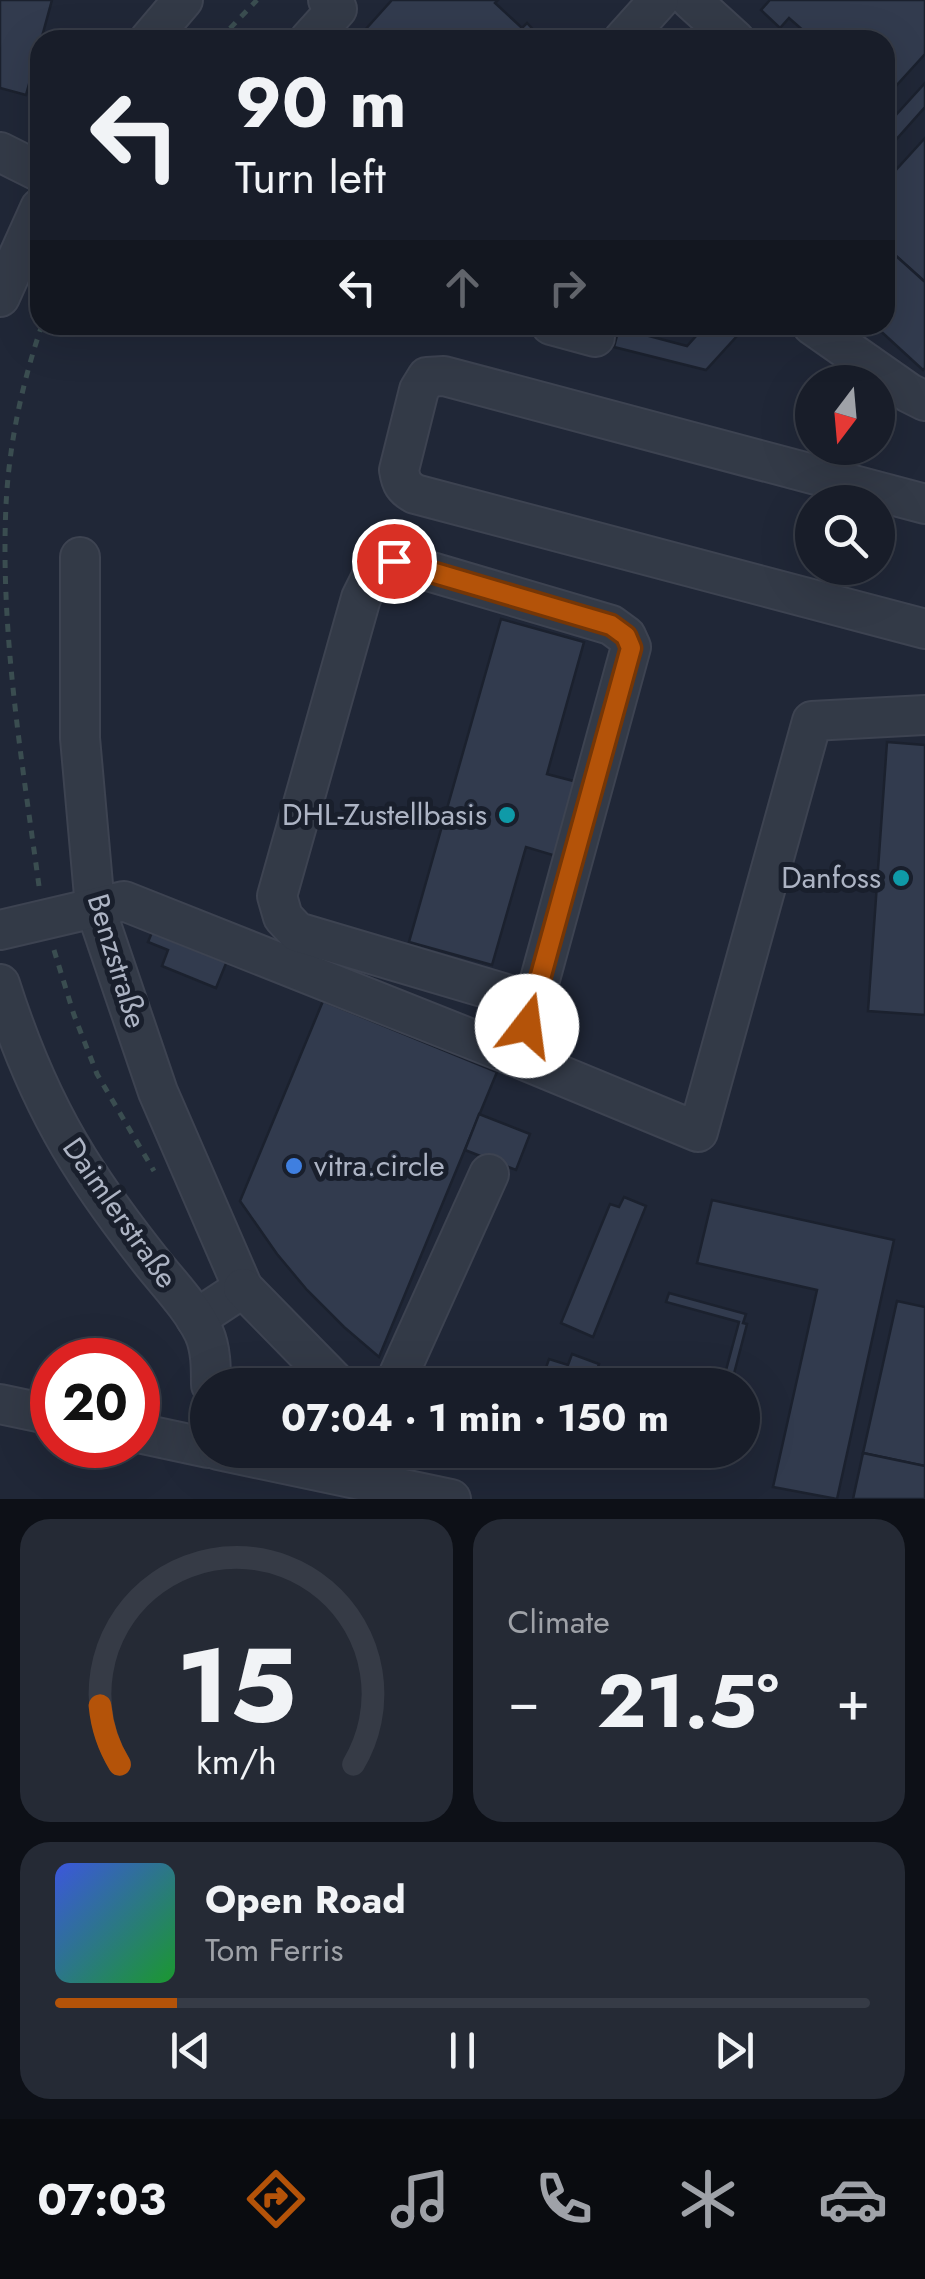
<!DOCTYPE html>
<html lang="en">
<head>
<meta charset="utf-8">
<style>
	:root { --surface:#181d29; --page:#252a35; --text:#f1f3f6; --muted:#9fa2a8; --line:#363b46; --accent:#b45309 }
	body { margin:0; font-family:Jost,sans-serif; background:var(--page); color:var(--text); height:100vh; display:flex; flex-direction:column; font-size:38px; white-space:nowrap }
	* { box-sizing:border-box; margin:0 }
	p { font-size:32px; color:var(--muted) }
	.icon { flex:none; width:55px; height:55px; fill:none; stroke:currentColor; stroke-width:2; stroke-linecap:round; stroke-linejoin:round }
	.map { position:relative; height:1499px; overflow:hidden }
	.drawer { display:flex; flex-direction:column; gap:20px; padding:20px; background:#0d1017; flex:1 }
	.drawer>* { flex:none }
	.hud { position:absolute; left:30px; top:30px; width:865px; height:305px; border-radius:30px; box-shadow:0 10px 40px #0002,0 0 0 2px var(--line); background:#181d29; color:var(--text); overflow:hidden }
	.needle { width:65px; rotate:196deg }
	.tools { position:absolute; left:795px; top:365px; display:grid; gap:20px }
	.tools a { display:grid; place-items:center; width:100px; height:100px; border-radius:50%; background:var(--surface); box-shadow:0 10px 40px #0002,0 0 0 2px var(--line); font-size:50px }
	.speed { position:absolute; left:30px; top:1338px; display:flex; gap:20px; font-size:50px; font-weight:700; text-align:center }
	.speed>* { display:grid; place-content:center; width:130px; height:130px; border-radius:50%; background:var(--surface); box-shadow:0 10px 40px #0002,0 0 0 2px var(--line); line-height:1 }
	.speed .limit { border:15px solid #d22; background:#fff; color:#111 }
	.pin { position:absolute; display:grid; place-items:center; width:85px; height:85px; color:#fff; margin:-42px; border:5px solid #fff; border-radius:50%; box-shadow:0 2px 10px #0007 }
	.me { position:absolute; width:110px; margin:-55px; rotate:15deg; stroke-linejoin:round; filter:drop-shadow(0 0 8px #0008) }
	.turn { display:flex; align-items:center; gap:35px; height:210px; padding:0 40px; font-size:45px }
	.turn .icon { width:130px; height:130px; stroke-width:2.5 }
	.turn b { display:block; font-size:70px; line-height:85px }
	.lanes { display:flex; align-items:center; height:95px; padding:0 40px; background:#0003; justify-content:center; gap:50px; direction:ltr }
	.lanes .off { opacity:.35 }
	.big { font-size:75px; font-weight:700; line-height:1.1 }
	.drawer .card { flex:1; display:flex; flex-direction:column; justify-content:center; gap:15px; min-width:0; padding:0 35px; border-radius:30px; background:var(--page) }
	.drawer .dial { align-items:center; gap:0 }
	.dial svg { height:260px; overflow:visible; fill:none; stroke:var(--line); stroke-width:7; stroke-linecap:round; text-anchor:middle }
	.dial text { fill:var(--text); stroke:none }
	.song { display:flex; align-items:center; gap:30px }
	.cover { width:120px; height:120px; border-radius:15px; background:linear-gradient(135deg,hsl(230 70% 55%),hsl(130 70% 35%)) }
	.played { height:10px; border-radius:5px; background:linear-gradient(90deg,var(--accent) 15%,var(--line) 15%) }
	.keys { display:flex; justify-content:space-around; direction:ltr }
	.heat { display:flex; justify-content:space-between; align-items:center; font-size:55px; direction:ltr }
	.drawer .tiles { flex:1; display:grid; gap:20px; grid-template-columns:1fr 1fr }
	.card:last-child { grid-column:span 2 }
	.trip { position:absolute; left:190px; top:1368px; width:570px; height:100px; border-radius:50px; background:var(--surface); box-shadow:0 10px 40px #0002,0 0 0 2px var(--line); font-weight:700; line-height:100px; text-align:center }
	.menu { display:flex; height:160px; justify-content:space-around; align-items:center; background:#0a0c10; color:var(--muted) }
	.menu .icon { width:70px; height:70px }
	.menu .on { color:var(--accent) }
	.menu b { font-size:45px; color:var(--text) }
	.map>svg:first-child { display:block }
	.building { fill:#323b4e; stroke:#1b212e; stroke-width:2.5 }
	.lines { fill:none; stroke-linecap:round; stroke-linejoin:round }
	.minor-casing { stroke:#3d4351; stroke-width:42 }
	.path { stroke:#3a4d50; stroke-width:5; stroke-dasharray:8 8; stroke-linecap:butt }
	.minor { stroke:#333a47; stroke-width:38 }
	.route-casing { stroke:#753606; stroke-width:25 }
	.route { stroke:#b45309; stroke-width:18 }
	.culture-dot { fill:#0f9aa8; stroke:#191f2c; stroke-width:4 }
	.shop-dot { fill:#3f7fe0; stroke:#191f2c; stroke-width:4 }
	.labels { text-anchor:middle; stroke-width:10; stroke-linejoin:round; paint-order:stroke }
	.poi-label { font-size:30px; fill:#adb4c4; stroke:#191f2c; text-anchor:end }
	.street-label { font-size:30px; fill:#adb4c4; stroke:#191f2c }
</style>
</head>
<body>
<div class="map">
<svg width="925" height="1499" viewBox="0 0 925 1499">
	<rect width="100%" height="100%" fill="#202737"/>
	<g class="building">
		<polygon points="0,0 52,0 26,95 0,88"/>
		<polygon points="392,0 498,0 495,3 522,28 527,23 543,40 356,40"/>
		<polygon points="770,0 925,0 925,54 885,98 885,40 814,40 789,18 780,28 761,10"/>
		<polygon points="925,83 925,107 885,152 885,127"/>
		<polygon points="925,138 925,282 885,246 885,182"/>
		<polygon points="885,246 925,282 925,368 923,370 874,325 885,325"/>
		<polygon points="706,325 747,325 706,370 614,347 619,328 687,346"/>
		<polygon points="501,619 584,642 547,774 577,782 556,856 526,847 492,965 409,942"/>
		<polygon points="887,742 925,745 925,1015 868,1011"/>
		<polygon points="153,930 227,961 216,988 162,966 168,950 148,942"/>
		<polygon points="323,1001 497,1072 379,1357 344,1327 307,1290 277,1254 240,1201"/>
		<polygon points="479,1114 530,1134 516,1170 465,1150"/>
		<polygon points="624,1197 646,1206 593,1337 561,1323 610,1204 619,1207"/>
		<polygon points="712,1200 894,1240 837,1499 773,1487 817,1290 697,1263"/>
		<polygon points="669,1293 746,1314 743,1323 747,1324 731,1385 722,1385 739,1322 666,1302"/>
		<polygon points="897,1301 925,1307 925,1466 863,1453"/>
		<polygon points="572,1354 599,1364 592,1385 549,1385 551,1381 542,1379 549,1359 568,1365"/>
		<polygon points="863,1453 925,1466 925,1499 853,1499"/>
	</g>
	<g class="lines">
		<defs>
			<g id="minor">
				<polyline points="691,0 735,40"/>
				<polyline points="149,40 183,0"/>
				<polyline points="309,40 337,9 328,0"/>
				<polyline points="623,40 659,0"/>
				<polyline points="0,152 40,172"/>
				<polyline points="0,297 40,208"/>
				<polyline points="551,325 595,337"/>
				<polyline points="812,325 909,393 925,401"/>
				<path d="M925 504 444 376 427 377 419 390 399 470C401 483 404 488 415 494L925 629"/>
				<polyline points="80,557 80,738 95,907 158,1092 243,1288 196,1319"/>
				<polyline points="0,930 124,901 514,1056 698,1132 812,721 925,715"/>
				<path d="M0 984C19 1044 45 1106 78 1159 101 1196 127 1231 154 1265 171 1286 192 1308 204 1333 211 1349 211 1367 211 1385"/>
				<polyline points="514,1056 527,1027 631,647 626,636 611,625 394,561 373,574 361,598 277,896 283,917 297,932 533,1002"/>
				<polyline points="243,1288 338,1385"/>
				<polyline points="394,1385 489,1174"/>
				<polyline points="0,1404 52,1415"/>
				<polyline points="138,1433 208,1448"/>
				<polyline points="218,1450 451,1499"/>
			</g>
		</defs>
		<use href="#minor" class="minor-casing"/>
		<g class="path">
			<polyline points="219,40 257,0"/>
			<path d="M39 886C22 761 0 632 6 505 9 444 22 383 42 325"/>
			<polyline points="54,950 74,1015 97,1074 154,1171"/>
			<polyline points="247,1370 249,1385"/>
		</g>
		<use href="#minor" class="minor"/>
	</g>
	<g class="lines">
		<defs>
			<polyline id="route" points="394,561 611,625 626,636 631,648 527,1026"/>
		</defs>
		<use href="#route" class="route-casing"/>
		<use href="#route" class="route"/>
	</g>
	<g class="culture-dot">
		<circle cx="507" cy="815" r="10"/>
		<circle cx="901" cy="878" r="10"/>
	</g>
	<circle class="shop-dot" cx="294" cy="1166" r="10"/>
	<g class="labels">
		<g class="poi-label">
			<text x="487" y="825">DHL-Zustellbasis</text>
			<text x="881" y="888">Danfoss</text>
			<text x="314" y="1176" text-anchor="start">vitra.circle</text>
		</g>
		<g class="street-label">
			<text transform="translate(117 961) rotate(73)" y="10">Benzstraße</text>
			<text transform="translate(120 1213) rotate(55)" y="10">Daimlerstraße</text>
		</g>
	</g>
</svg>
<div class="tools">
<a><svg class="needle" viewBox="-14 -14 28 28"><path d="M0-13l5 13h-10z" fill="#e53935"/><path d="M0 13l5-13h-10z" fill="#9fa2a8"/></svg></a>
<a><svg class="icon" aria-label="search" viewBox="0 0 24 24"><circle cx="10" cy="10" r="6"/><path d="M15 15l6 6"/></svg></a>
</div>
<div class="speed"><div class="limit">20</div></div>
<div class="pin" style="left:394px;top:561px;background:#d93025"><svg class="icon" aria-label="arrive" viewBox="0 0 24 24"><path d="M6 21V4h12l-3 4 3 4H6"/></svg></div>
<svg class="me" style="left:527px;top:1026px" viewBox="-20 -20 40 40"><circle r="19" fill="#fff"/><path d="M0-13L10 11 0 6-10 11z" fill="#b45309"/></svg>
<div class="trip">07:04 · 1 min · 150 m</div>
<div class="hud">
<div class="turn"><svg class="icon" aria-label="left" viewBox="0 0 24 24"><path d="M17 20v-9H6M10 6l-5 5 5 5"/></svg><div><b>90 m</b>Turn left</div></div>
<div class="lanes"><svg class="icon" aria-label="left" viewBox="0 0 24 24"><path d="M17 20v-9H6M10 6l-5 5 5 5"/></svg><svg class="icon off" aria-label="ahead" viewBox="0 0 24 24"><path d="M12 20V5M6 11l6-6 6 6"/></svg><svg class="icon off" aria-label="right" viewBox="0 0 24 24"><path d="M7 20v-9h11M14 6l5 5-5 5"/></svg></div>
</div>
</div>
<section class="drawer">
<div class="tiles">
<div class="card dial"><svg viewBox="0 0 100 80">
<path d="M14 69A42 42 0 1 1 86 69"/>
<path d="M14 69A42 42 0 0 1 8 51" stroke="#b45309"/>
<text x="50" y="56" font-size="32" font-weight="700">15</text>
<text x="50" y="72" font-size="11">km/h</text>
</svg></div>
<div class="card"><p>Climate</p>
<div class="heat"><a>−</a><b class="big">21.5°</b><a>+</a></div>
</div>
<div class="card">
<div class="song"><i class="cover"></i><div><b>Open Road</b><p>Tom Ferris</p></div></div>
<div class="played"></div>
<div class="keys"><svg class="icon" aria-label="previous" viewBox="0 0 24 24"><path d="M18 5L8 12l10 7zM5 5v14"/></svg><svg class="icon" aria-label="pause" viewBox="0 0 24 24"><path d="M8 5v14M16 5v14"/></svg><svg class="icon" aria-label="next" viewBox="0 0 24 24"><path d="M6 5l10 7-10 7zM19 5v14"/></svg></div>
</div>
</div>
</section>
<nav class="menu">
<b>07:03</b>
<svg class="icon on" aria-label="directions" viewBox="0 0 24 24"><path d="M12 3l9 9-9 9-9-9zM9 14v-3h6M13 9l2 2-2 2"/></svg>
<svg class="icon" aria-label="music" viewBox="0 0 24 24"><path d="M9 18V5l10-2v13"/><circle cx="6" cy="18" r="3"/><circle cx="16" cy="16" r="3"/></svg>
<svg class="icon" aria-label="phone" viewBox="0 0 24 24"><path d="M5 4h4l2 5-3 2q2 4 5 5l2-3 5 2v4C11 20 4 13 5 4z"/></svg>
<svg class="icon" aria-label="climate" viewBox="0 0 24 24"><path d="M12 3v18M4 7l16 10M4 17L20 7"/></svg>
<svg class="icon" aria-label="car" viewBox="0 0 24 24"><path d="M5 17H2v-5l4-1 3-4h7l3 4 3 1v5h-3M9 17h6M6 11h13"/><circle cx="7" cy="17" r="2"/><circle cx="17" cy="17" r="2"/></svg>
</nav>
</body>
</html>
